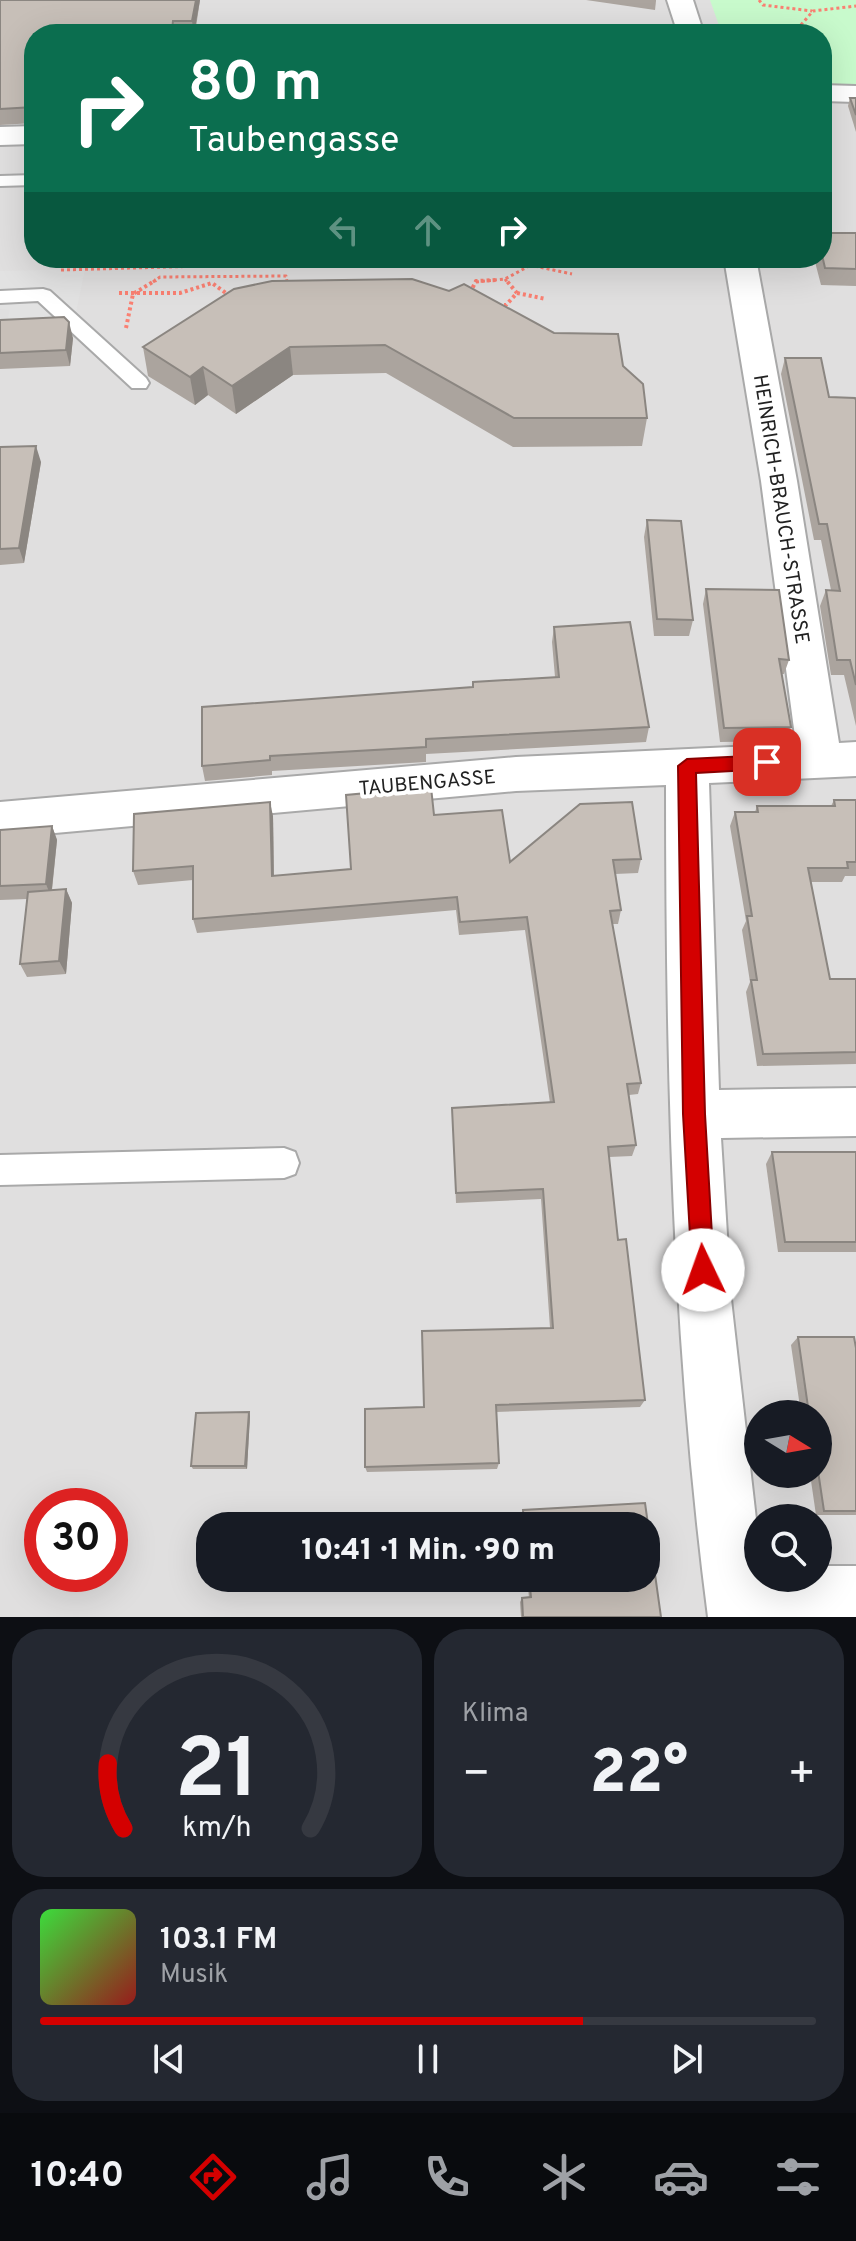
<!DOCTYPE html>
<html lang="de">
<head>
<meta charset="utf-8">
<style>
	:root { --surface:#171b24; --page:#242831; --text:#f1f3f6; --muted:#9ea1a6; --line:#363941; --accent:#d40000 }
	body { margin:0; font-family:Overpass,sans-serif; background:var(--page); color:var(--text); height:100vh; display:flex; flex-direction:column; font-size:30px; white-space:nowrap }
	* { box-sizing:border-box; margin:0 }
	p { font-size:26px; color:var(--muted) }
	.icon { flex:none; width:44px; height:44px; fill:none; stroke:currentColor; stroke-width:2; stroke-linecap:round; stroke-linejoin:round }
	.map { position:relative; height:1617px; overflow:hidden }
	.details { display:flex; flex-direction:column; gap:12px; padding:12px; background:#0d0f14; flex:1 }
	.details>* { flex:none }
	.banner { position:absolute; left:24px; top:24px; width:808px; height:244px; border-radius:32px; box-shadow:0 8px 32px #0002; background:#0b6e4f; color:#fff; overflow:hidden }
	.needle { width:52px; rotate:101deg }
	.tools { position:absolute; left:744px; top:1400px; display:grid; gap:16px }
	.tools a { display:grid; place-items:center; width:88px; height:88px; border-radius:50%; background:var(--surface); box-shadow:0 8px 32px #0002; font-size:40px }
	.speed { position:absolute; left:24px; top:1488px; display:flex; gap:16px; font-size:40px; font-weight:700; text-align:center }
	.speed>* { display:grid; place-content:center; width:104px; height:104px; border-radius:50%; background:var(--surface); box-shadow:0 8px 32px #0002; line-height:1 }
	.speed .limit { border:12px solid #d22; background:#fff; color:#111 }
	.pin { position:absolute; display:grid; place-items:center; width:68px; height:68px; color:#fff; margin:-34px; border-radius:16px; box-shadow:0 4px 12px #0006 }
	.me { position:absolute; width:88px; margin:-44px; rotate:357deg; stroke-linejoin:round; filter:drop-shadow(0 0 6px #0008) }
	.turn { display:flex; align-items:center; gap:28px; height:168px; padding:0 32px; font-size:36px }
	.turn .icon { width:104px; height:104px; stroke-width:2.5 }
	.turn b { display:block; font-size:56px; line-height:68px }
	.lanes { display:flex; align-items:center; height:76px; padding:0 32px; background:#0003; justify-content:center; gap:40px; direction:ltr }
	.lanes .off { opacity:.35 }
	.big { font-size:60px; font-weight:800; line-height:1.1 }
	.details .tile { flex:1; display:flex; flex-direction:column; justify-content:center; gap:12px; min-width:0; padding:0 28px; border-radius:32px; background:var(--page) }
	.details .dial { align-items:center; gap:0 }
	.dial svg { height:208px; overflow:visible; fill:none; stroke:var(--line); stroke-width:7; stroke-linecap:round; text-anchor:middle }
	.dial text { fill:var(--text); stroke:none }
	.song { display:flex; align-items:center; gap:24px }
	.cover { width:96px; height:96px; border-radius:12px; background:linear-gradient(135deg,hsl(120 70% 55%),hsl(0 70% 35%)) }
	.played { height:8px; border-radius:4px; background:linear-gradient(90deg,var(--accent) 70%,var(--line) 70%) }
	.keys { display:flex; justify-content:space-around; direction:ltr }
	.heat { display:flex; justify-content:space-between; align-items:center; font-size:44px; direction:ltr }
	.details .tiles { flex:1; display:grid; gap:12px; grid-template-columns:1fr 1fr }
	.tile:last-child { grid-column:span 2 }
	.trip { position:absolute; left:196px; top:1512px; width:464px; height:80px; border-radius:32px; background:var(--surface); box-shadow:0 8px 32px #0002; font-weight:800; line-height:80px; text-align:center }
	.tabs { display:flex; height:128px; justify-content:space-around; align-items:center; background:#090b0e; color:var(--muted) }
	.tabs .icon { width:56px; height:56px }
	.tabs .active { color:var(--accent) }
	.tabs b { font-size:36px; color:var(--text) }
	.map>svg:first-child { display:block }
	.residential { fill:#e0dfdf; fill-rule:evenodd }
	.park { fill:#c8facc }
	.parking { fill:#e2e2e2 }
	.lines { fill:none; stroke-linecap:round; stroke-linejoin:round }
	.service-casing { stroke:#a9a9a9; stroke-width:4 }
	.minor-casing { stroke:#a9a9a9; stroke-width:4 }
	.path-far1 { stroke:#fa8072; stroke-width:3; stroke-dasharray:3 3; stroke-linecap:butt }
	.path { stroke:#fa8072; stroke-width:4; stroke-dasharray:3 3; stroke-linecap:butt }
	.service { fill:#fff; fill-rule:evenodd }
	.minor { fill:#fff; fill-rule:evenodd }
	.wall { fill:#aba49e }
	.shaded-wall { fill:#8b8681 }
	.building { fill:#c7bfb8; stroke:#8b8681; stroke-width:2 }
	.route { fill:#d40000; stroke:#8a0000; stroke-width:2 }
	.labels { text-anchor:middle; stroke-width:8; stroke-linejoin:round; paint-order:stroke }
	.street-label { font-size:20px; fill:#222; stroke:#fff }
</style>
</head>
<body>
<div class="map">
<svg width="856" height="1617" viewBox="0 0 856 1617">
	<rect width="100%" height="100%" fill="#f2efe9"/>
	<path class="residential" d="M0 0H856V1617H0ZM34 34H822V258H34ZM758 1414H818V1474H758ZM42 1506H110V1574H42ZM758 1518H818V1578H758ZM210 1526H646V1578H210Z"/>
	<polygon class="park" points="710,0 856,0 856,85 822,85 822,34 722,34"/>
	<polygon class="parking" points="85,269 73,327 5,330 10,310 0,309 0,271"/>
	<g class="lines">
		<defs>
			<g id="service">
				<polygon points="34,175 34,185 0,186 0,176"/>
				<polygon points="43,289 50,291 146,378 149,383 146,388 132,388 38,301 0,303 0,291"/>
				<polygon points="284,1148 295,1152 299,1163 295,1174 284,1178 0,1185 0,1155"/>
			</g>
			<g id="minor">
				<polygon points="667,0 693,0 704,34 678,34"/>
				<polygon points="822,85 856,86 856,102 822,101"/>
				<polygon points="34,126 34,144 0,145 0,127"/>
				<path d="M724 258H756L797 481 839 743 856 742V776L709 783 719 1090 856 1088V1136L721 1138 731 1299 758 1537V1578H818V1566H856V1617H708C672 1340 666 1064 666 785L516 791 0 838V802L516 757 796 744 761 481Z"/>
			</g>
		</defs>
		<use href="#service" class="service-casing"/>
		<use href="#minor" class="minor-casing"/>
		<g class="path-far1">
			<polyline points="759,0 763,5 812,11"/>
			<polyline points="793,34 813,11 856,6"/>
			<polyline points="116,269 118,258"/>
			<polyline points="61,270 241,265 530,265 572,274"/>
			<polyline points="505,279 507,282"/>
			<polyline points="153,282 160,277 286,276 287,282"/>
			<polyline points="476,282 505,279 529,266"/>
		</g>
		<g class="path">
			<polyline points="286,280 287,285"/>
			<polyline points="119,293 180,293 212,283 230,296"/>
			<polyline points="470,293 476,281 497,280"/>
			<polyline points="517,293 546,299"/>
			<polyline points="498,305 506,305 517,293 506,280"/>
			<polyline points="126,328 133,294 156,280"/>
		</g>
		<use href="#service" class="service"/>
		<use href="#minor" class="minor"/>
	</g>
	<g class="wall">
		<polygon points="0,0 200,0 195,34 34,34 34,123 0,125"/>
		<polygon points="586,0 656,0 656,1 655,10"/>
		<polygon points="850,98 856,98 856,132 848,106"/>
		<polygon points="822,233 856,233 856,286 821,285 814,258 822,258"/>
		<polygon points="0,320 73,338 70,366 0,369"/>
		<polygon points="554,333 623,366 647,418 642,446 513,447 386,373 293,375 236,414 208,395 195,405 148,376 143,347"/>
		<polygon points="785,358 829,397 856,400 856,726 844,675 831,675 820,606 826,590 831,590 821,540 814,540 781,374"/>
		<polygon points="0,447 41,462 24,563 0,565"/>
		<polygon points="647,520 693,620 689,636 654,636 644,537"/>
		<polygon points="706,589 789,660 784,674 782,674 791,727 786,741 720,742 703,604"/>
		<polygon points="554,627 649,727 646,742 426,754 426,762 272,771 272,775 205,781 202,766 472,687 473,682 555,677 552,642"/>
		<polygon points="834,800 856,800 856,876 845,876 842,882 811,882 830,979 856,979 856,1064 757,1066 746,992 750,982 742,930 746,921 730,826 735,812 755,812 757,806 831,806"/>
		<polygon points="434,815 510,862 641,859 638,873 615,874 621,910 618,924 612,924 641,1083 638,1094 629,1095 636,1145 632,1156 609,1157 618,1240 645,1400 640,1407 496,1412 499,1463 497,1469 367,1472 365,1467 424,1407 550,1328 541,1199 456,1203 452,1108 550,1103 525,930 459,935 456,910 197,933 193,919 193,880 138,885 133,871 273,816 274,876 351,869"/>
		<polygon points="52,826 57,840 52,890 66,889 72,903 66,974 27,977 20,964 27,899 0,900 0,830"/>
		<polygon points="772,1152 856,1152 856,1252 778,1252 766,1164"/>
		<polygon points="798,1337 856,1348 856,1515 816,1515 810,1474 818,1474 818,1414 801,1414 791,1345"/>
		<polygon points="249,1412 250,1416 247,1469 193,1469 191,1466"/>
		<polygon points="645,1503 661,1617 521,1617 520,1602 522,1598 529,1598 527,1578 646,1578 646,1526 522,1526 521,1515 523,1510"/>
	</g>
	<g class="shaded-wall">
		<polygon points="196,0 200,0 194,34 192,21"/>
		<polygon points="69,322 73,338 70,366 66,350"/>
		<polygon points="290,347 293,375 236,414 232,386"/>
		<polygon points="203,367 208,395 195,405 190,377"/>
		<polygon points="36,446 41,462 24,563 19,548"/>
		<polygon points="270,802 273,816 274,890 272,876"/>
		<polygon points="52,826 57,840 51,897 46,884"/>
		<polygon points="66,889 72,903 66,974 59,961"/>
		<polygon points="249,1412 250,1416 247,1469 245,1466"/>
	</g>
	<g class="building">
		<polygon points="0,0 196,0 192,21 173,21 172,30 154,31 153,34 34,34 34,107 0,109"/>
		<polygon points="850,98 856,98 856,115"/>
		<polygon points="822,233 856,233 856,269 825,268 822,255"/>
		<polygon points="412,279 449,291 464,284 554,333 618,334 623,366 643,384 647,418 514,418 385,345 290,347 232,386 203,367 190,377 143,347 234,289 272,281"/>
		<polygon points="64,317 69,322 66,350 0,353 0,320"/>
		<polygon points="785,358 821,358 829,397 855,398 856,400 856,685 850,660 837,660 826,590 840,591 827,524 819,524"/>
		<polygon points="36,446 19,548 0,549 0,447"/>
		<polygon points="647,520 681,521 693,620 657,619"/>
		<polygon points="706,589 779,590 789,660 779,659 791,727 724,728"/>
		<polygon points="630,622 649,727 426,739 426,747 270,756 270,760 202,766 202,707 473,687 473,682 559,677 554,627"/>
		<polygon points="431,787 434,815 502,810 510,862 580,804 632,802 641,859 613,860 621,910 610,911 641,1083 627,1084 636,1145 608,1147 618,1240 626,1239 645,1400 496,1405 499,1463 365,1467 365,1409 424,1407 422,1331 553,1328 543,1189 456,1193 452,1108 554,1102 527,917 460,922 457,897 193,919 193,866 133,871 134,814 270,802 272,876 351,869 346,795"/>
		<polygon points="834,800 856,800 856,862 847,862 848,868 808,868 830,979 856,979 856,1052 763,1054 751,980 757,980 747,916 752,916 735,812 758,812 757,806 835,806"/>
		<polygon points="52,826 46,884 0,886 0,830"/>
		<polygon points="66,889 59,961 20,964 28,892"/>
		<polygon points="772,1152 856,1152 856,1242 785,1242"/>
		<polygon points="798,1337 854,1337 856,1348 856,1511 824,1511 818,1471 818,1414 809,1414"/>
		<polygon points="249,1412 245,1466 191,1466 196,1413"/>
		<polygon points="645,1503 661,1617 523,1617 522,1598 531,1597 529,1578 646,1578 646,1526 524,1526 523,1510"/>
	</g>
	<polygon class="route" points="767,755 776,762 767,769 696,773 705,1114 714,1270 711,1278 703,1281 695,1278 692,1270 683,1114 678,766 687,759"/>
	<g class="labels">
		<g class="street-label">
			<text transform="translate(782 509) rotate(81)" y="7">HEINRICH-BRAUCH-STRASSE</text>
			<text transform="translate(427 782) rotate(-5)" y="7">TAUBENGASSE</text>
		</g>
	</g>
</svg>
<div class="tools">
<a><svg class="needle" viewBox="-14 -14 28 28"><path d="M0-13l5 13h-10z" fill="#e53935"/><path d="M0 13l5-13h-10z" fill="#9ea1a6"/></svg></a>
<a><svg class="icon" aria-label="search" viewBox="0 0 24 24"><circle cx="10" cy="10" r="6"/><path d="M15 15l6 6"/></svg></a>
</div>
<div class="speed"><div class="limit">30</div></div>
<div class="pin" style="left:767px;top:762px;background:#d93025"><svg class="icon" aria-label="arrive" viewBox="0 0 24 24"><path d="M6 21V4h12l-3 4 3 4H6"/></svg></div>
<svg class="me" style="left:703px;top:1270px" viewBox="-20 -20 40 40"><circle r="19" fill="#fff"/><path d="M0-13L10 11 0 6-10 11z" fill="#d40000"/></svg>
<div class="trip">10:41 · 1 Min. · 90 m</div>
<div class="banner">
<div class="turn"><svg class="icon" aria-label="right" viewBox="0 0 24 24"><path d="M7 20v-9h11M14 6l5 5-5 5"/></svg><div><b>80 m</b>Taubengasse</div></div>
<div class="lanes"><svg class="icon off" aria-label="left" viewBox="0 0 24 24"><path d="M17 20v-9H6M10 6l-5 5 5 5"/></svg><svg class="icon off" aria-label="ahead" viewBox="0 0 24 24"><path d="M12 20V5M6 11l6-6 6 6"/></svg><svg class="icon" aria-label="right" viewBox="0 0 24 24"><path d="M7 20v-9h11M14 6l5 5-5 5"/></svg></div>
</div>
</div>
<section class="details">
<div class="tiles">
<div class="tile dial"><svg viewBox="0 0 100 80">
<path d="M14 69A42 42 0 1 1 86 69"/>
<path d="M14 69A42 42 0 0 1 8 44" stroke="#d40000"/>
<text x="50" y="56" font-size="32" font-weight="700">21</text>
<text x="50" y="72" font-size="11">km/h</text>
</svg></div>
<div class="tile"><p>Klima</p>
<div class="heat"><a>−</a><b class="big">22°</b><a>+</a></div>
</div>
<div class="tile">
<div class="song"><i class="cover"></i><div><b>103.1 FM</b><p>Musik</p></div></div>
<div class="played"></div>
<div class="keys"><svg class="icon" aria-label="previous" viewBox="0 0 24 24"><path d="M18 5L8 12l10 7zM5 5v14"/></svg><svg class="icon" aria-label="pause" viewBox="0 0 24 24"><path d="M8 5v14M16 5v14"/></svg><svg class="icon" aria-label="next" viewBox="0 0 24 24"><path d="M6 5l10 7-10 7zM19 5v14"/></svg></div>
</div>
</div>
</section>
<nav class="tabs">
<b>10:40</b>
<svg class="icon active" aria-label="directions" viewBox="0 0 24 24"><path d="M12 3l9 9-9 9-9-9zM9 14v-3h6M13 9l2 2-2 2"/></svg>
<svg class="icon" aria-label="music" viewBox="0 0 24 24"><path d="M9 18V5l10-2v13"/><circle cx="6" cy="18" r="3"/><circle cx="16" cy="16" r="3"/></svg>
<svg class="icon" aria-label="phone" viewBox="0 0 24 24"><path d="M5 4h4l2 5-3 2q2 4 5 5l2-3 5 2v4C11 20 4 13 5 4z"/></svg>
<svg class="icon" aria-label="climate" viewBox="0 0 24 24"><path d="M12 3v18M4 7l16 10M4 17L20 7"/></svg>
<svg class="icon" aria-label="car" viewBox="0 0 24 24"><path d="M5 17H2v-5l4-1 3-4h7l3 4 3 1v5h-3M9 17h6M6 11h13"/><circle cx="7" cy="17" r="2"/><circle cx="17" cy="17" r="2"/></svg>
<svg class="icon" aria-label="filters" viewBox="0 0 24 24"><path d="M4 7h16M4 17h16"/><circle cx="9" cy="7" r="2"/><circle cx="15" cy="17" r="2"/></svg>
</nav>
</body>
</html>
